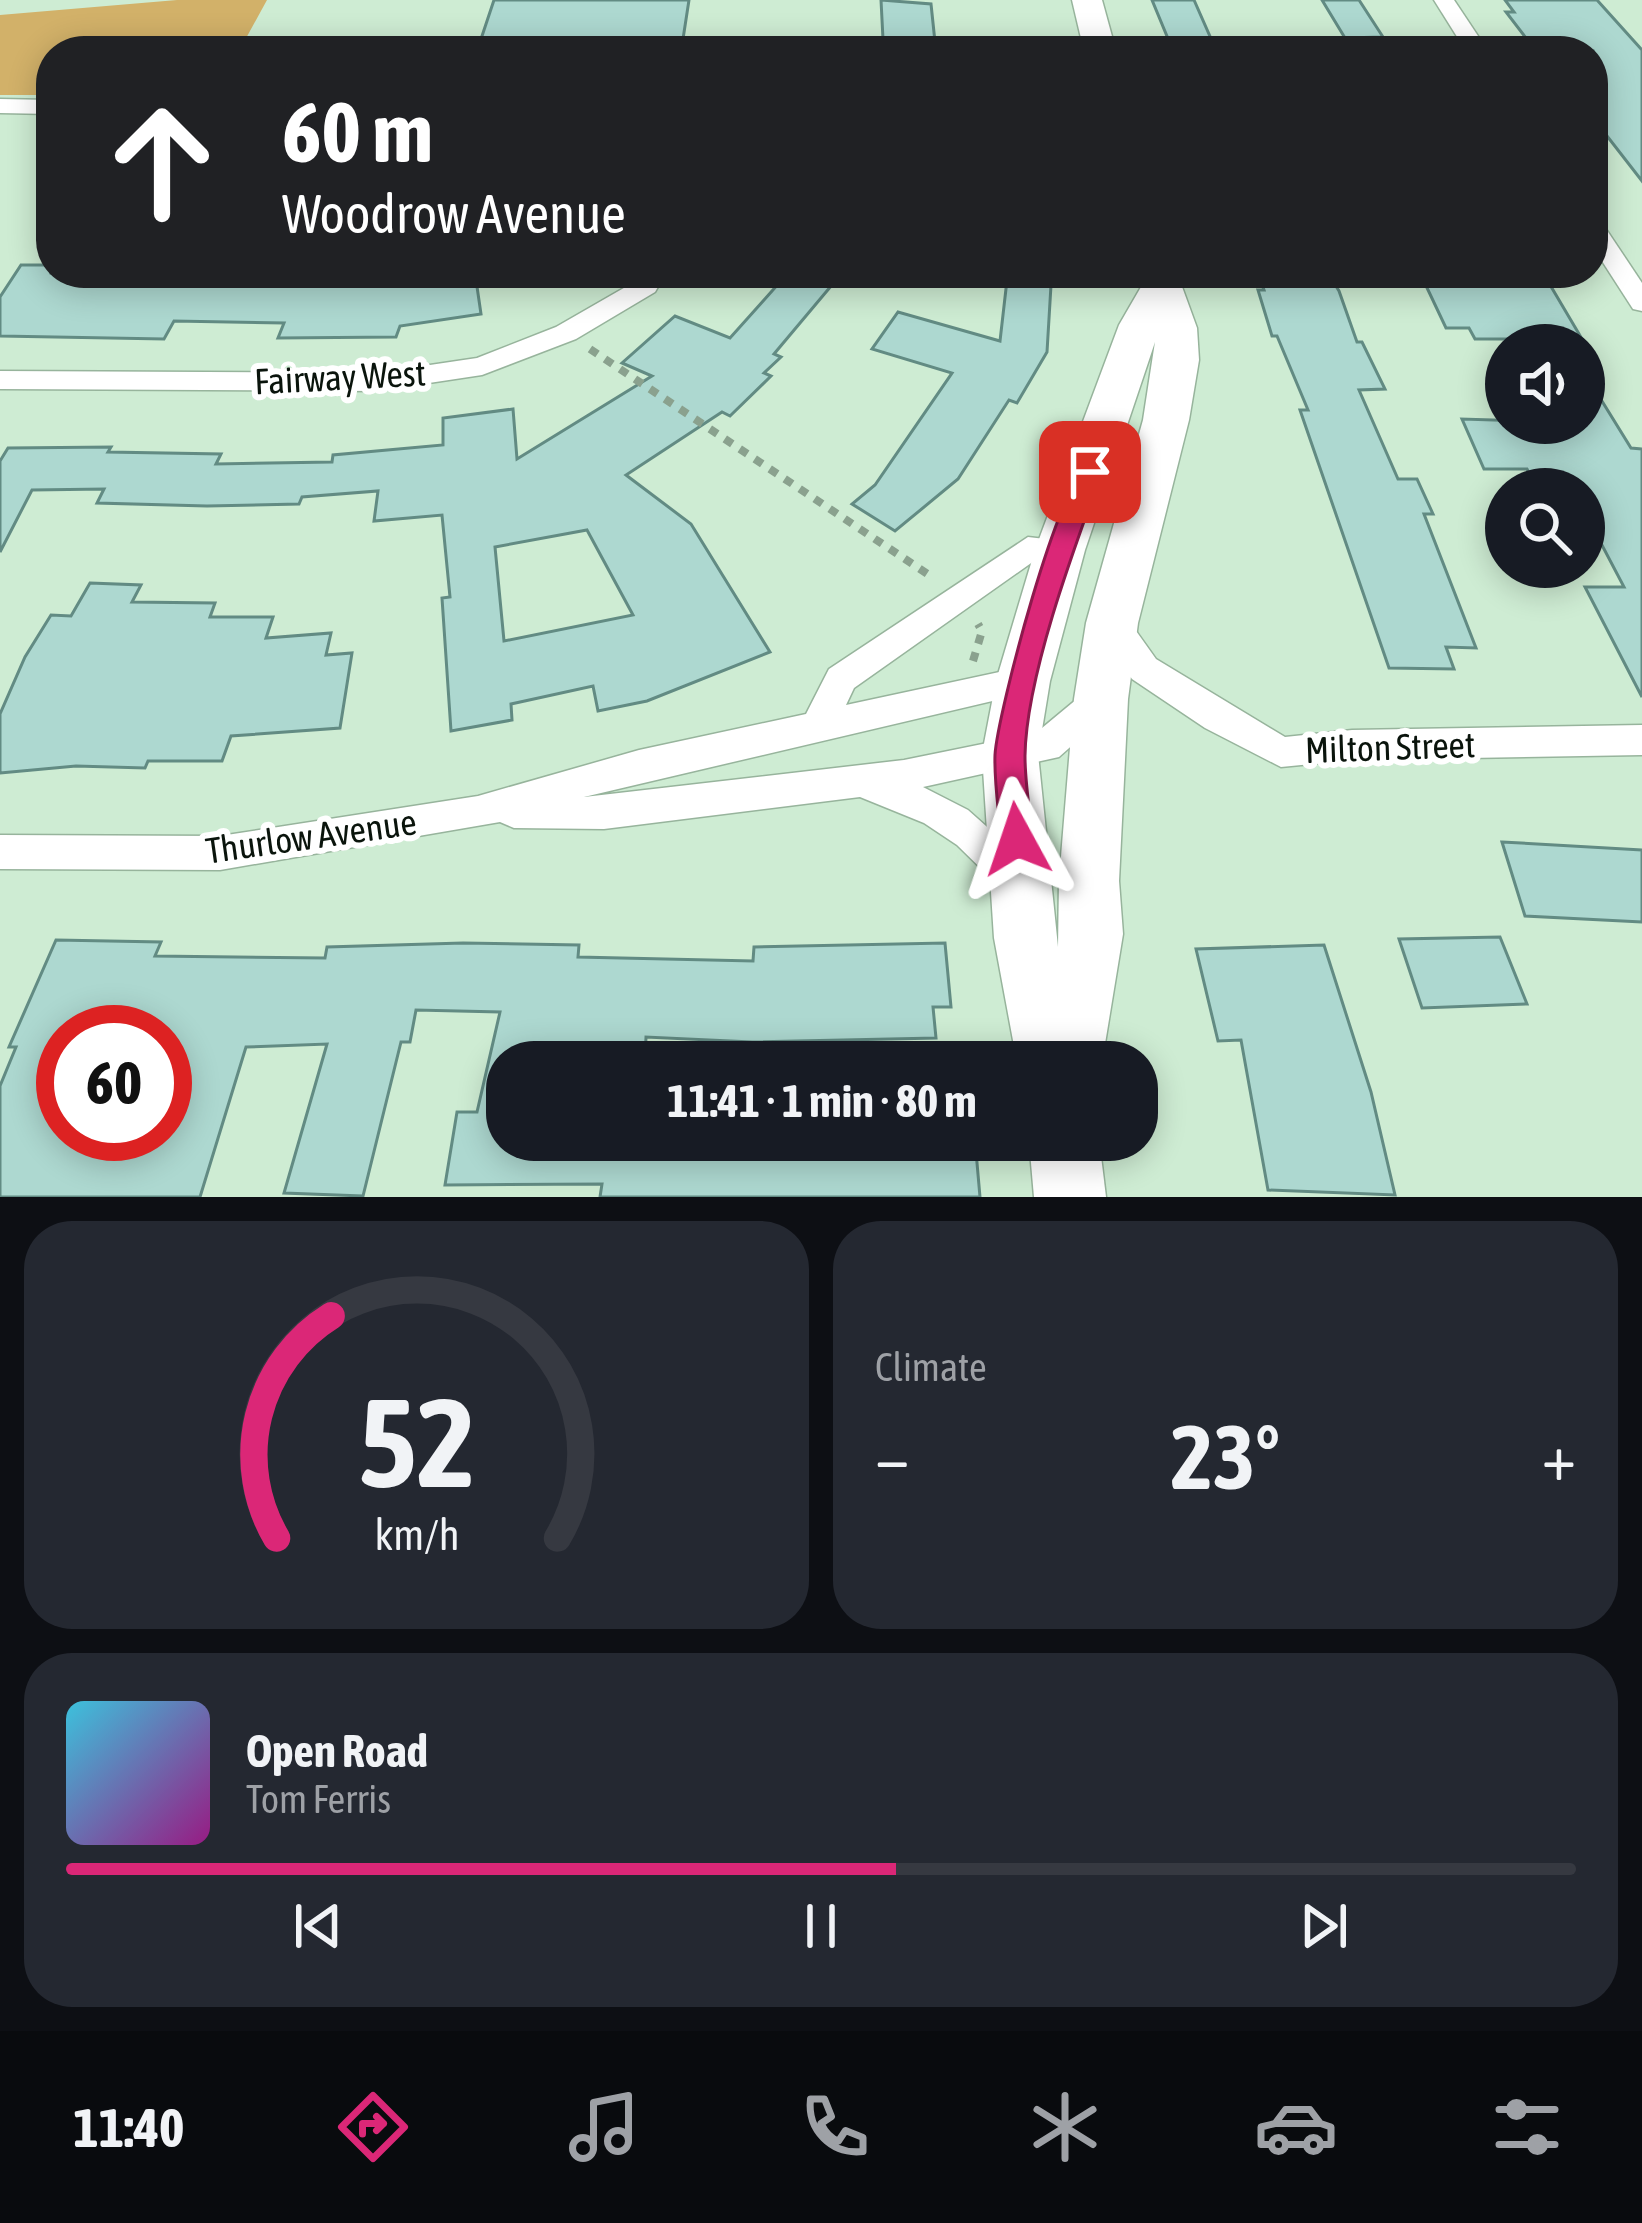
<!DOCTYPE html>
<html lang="en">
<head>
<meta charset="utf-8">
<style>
	:root { --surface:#171b24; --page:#242831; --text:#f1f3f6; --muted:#9ea1a6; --line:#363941; --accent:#db2777 }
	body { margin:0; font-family:"Asap Condensed",sans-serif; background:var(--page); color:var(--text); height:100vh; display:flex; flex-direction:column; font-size:45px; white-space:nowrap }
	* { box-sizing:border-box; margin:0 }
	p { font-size:39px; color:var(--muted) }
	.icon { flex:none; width:66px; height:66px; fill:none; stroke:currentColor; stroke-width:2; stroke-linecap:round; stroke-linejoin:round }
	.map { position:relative; height:1197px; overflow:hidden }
	.panel { display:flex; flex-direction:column; gap:24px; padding:24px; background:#0d0f14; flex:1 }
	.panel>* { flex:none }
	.top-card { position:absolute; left:36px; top:36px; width:1572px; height:252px; border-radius:48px; box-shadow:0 6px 30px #0003; background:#202124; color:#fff; overflow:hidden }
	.fabs { position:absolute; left:1485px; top:324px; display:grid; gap:24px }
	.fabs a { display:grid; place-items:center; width:120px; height:120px; border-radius:50%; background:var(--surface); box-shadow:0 6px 30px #0003; font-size:60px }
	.speed { position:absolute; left:36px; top:1005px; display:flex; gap:24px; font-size:60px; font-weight:700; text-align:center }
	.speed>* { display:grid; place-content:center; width:156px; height:156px; border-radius:50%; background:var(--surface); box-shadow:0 6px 30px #0003; line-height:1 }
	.speed .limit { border:18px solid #d22; background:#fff; color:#111 }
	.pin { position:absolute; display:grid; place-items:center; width:102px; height:102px; color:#fff; margin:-51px; border-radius:24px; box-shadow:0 6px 18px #0006 }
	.me { position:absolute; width:132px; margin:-66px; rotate:355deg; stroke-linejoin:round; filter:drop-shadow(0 0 9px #0008) }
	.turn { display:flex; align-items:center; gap:42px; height:252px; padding:0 48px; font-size:54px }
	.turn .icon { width:156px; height:156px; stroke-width:2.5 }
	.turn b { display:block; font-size:84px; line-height:102px }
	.big { font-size:90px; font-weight:700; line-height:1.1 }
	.panel .tile { flex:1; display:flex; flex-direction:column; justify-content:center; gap:18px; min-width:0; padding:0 42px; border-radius:48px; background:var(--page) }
	.panel .dial { align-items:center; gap:0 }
	.dial svg { height:312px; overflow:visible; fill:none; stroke:var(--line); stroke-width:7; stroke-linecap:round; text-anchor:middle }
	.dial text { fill:var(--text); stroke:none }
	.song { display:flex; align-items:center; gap:36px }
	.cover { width:144px; height:144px; border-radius:18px; background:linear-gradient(135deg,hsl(190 70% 55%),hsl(310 70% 35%)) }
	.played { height:12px; border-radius:6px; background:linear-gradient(90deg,var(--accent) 55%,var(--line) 55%) }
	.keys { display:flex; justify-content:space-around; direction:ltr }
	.heat { display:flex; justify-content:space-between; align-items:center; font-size:66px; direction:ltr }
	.panel .tiles { flex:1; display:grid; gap:24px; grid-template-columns:1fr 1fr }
	.tile:last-child { grid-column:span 2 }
	.trip { position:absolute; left:486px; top:1041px; width:672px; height:120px; border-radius:48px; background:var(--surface); box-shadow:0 6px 30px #0003; font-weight:700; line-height:120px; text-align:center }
	.dock { display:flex; height:192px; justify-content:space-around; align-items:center; background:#090b0e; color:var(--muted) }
	.dock .icon { width:84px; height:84px }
	.dock .selected { color:var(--accent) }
	.dock b { font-size:54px; color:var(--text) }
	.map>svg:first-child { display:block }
	.forest { fill:#d2b169 }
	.building { fill:#add8d0; stroke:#628b83; stroke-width:3; fill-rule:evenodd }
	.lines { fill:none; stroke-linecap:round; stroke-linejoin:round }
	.street-casing { stroke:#97b49c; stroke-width:3 }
	.primary-casing { stroke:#97b49c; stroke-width:3 }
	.path { stroke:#8aa18e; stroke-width:8; stroke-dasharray:9 9; stroke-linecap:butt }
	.street { fill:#fff; fill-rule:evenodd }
	.primary { fill:#fff; fill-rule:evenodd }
	.route { fill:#db2777; stroke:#8e194d; stroke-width:3 }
	.labels { text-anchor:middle; stroke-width:12; stroke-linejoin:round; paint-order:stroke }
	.street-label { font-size:36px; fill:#0a140c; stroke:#fff }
</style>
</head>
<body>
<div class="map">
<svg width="1642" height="1197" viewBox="0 0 1642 1197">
	<rect width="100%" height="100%" fill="#ceecd3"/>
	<polygon class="forest" points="177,0 267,0 239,51 51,51 51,95 0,95 0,15"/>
	<g class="building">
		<polygon points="494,0 689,0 683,39 599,39 597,51 477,51"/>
		<polygon points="881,0 931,4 935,42 883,39"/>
		<polygon points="1152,0 1194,0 1212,41 1169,41"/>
		<polygon points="1322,0 1359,0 1383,37 1345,38"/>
		<polygon points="1505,0 1597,0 1642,50 1642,181 1593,118 1593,51 1536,51 1506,12 1514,12"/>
		<polygon points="21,265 51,265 51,273 200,273 197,280 331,282 335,273 475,273 481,314 400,326 396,337 278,338 284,323 174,321 164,339 0,336 0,297"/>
		<path d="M788 273H842L774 354 781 357 764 373 771 376 730 416 722 412 626 475 691 524 770 652 647 701 598 711 593 686 511 704 512 720 451 731 442 598 450 597 442 515 374 521 378 491 302 497 299 504 207 506 97 503 104 489 32 490 0 552V461L8 448 111 447 108 452 221 454 216 464 332 462 333 455 443 445V418L513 409 517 459 652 376 622 363 675 316 730 338ZM587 530 633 615 504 641 495 547Z"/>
		<polygon points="1258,273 1328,273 1339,291 1357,342 1362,342 1385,389 1359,390 1398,479 1417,479 1433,514 1424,514 1476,648 1446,647 1454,669 1389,668 1300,410 1308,410 1277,336 1272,336 1258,290 1264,290"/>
		<polygon points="1420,273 1543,273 1582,339 1475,339 1469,328 1446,328"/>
		<polygon points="1007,280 1051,285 1047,352 1017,403 1009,400 958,479 895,531 852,504 875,485 952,373 872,349 898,312 1000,341"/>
		<polygon points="1584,372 1631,448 1642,449 1642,697 1585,587 1624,587 1584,511 1584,489 1537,489 1527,469 1484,469 1462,419 1584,423"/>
		<polygon points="90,583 141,585 132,602 215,603 210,617 273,617 266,638 331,633 326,655 352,653 340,728 231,736 222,761 148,761 145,768 76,766 0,773 0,714 25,657 51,615 71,616"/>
		<polygon points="1502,842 1642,850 1642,922 1525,916"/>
		<polygon points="1500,937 1527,1004 1422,1008 1399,939"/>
		<path d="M56 940 161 942 155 956 325 958 327 947 463 943 579 945 578 957 753 961 754 947 945 943 951 1007H933L936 1038 752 1042 646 1037 645 1062H507V1140H975L980 1197H600L602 1184 445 1185 457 1112H477L500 1012 416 1010 410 1042H401L363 1196 284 1193 327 1044 246 1047 200 1197H0V1086L16 1047H9ZM63 1032H165V1134H63Z"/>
		<polygon points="1324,945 1371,1092 1395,1195 1268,1190 1241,1040 1218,1041 1196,949"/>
	</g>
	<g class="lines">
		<defs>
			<g id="street">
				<polygon points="1434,0 1454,0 1488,51 1466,51"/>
				<polygon points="0,99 51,100 51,114 0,113"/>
				<polygon points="1593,221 1602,223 1642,283 1642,311 1633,309 1593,247"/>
				<polygon points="640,273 666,273 655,292 576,339 482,375 376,391 0,389 0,371 376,373 477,358 556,327 636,281"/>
				<polygon points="1028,537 1071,542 1076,550 1071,558 1034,561 854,688 846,705 1023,667 1035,671 1040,681 1035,691 584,797 904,760 1036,733 1089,689 1101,685 1113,689 1119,699 1113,709 1059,757 923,787 968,810 1033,868 1039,880 1033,892 1019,897 1005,892 957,845 924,823 860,797 604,829 514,828 500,822 220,870 0,869 0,835 220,836 478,796 639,750 806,714 829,669"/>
				<polygon points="1112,610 1124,614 1156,659 1285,737 1352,730 1642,725 1642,755 1352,760 1281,767 1205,728 1132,679 1095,623 1100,614"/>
			</g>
			<g id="primary">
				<polygon points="1072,0 1102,0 1116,51 1084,51"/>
				<path d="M1137 273H1177L1197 328 1199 360 1189 420 1138 623 1128 699 1119 881 1123 934 1102 1062H1017L994 938 982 754 996 681 1035 550 1119 325 1141 287ZM1155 342 1143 420 1086 623 1074 699 1059 881 1058 947 1038 754 1050 681 1085 550Z"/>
				<polygon points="1029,1140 1099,1140 1106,1197 1034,1197"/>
			</g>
		</defs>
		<use href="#street" class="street-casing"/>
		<use href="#primary" class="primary-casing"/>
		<g class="path">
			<polyline points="590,349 932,577"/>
			<polyline points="973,661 982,631 978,624"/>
		</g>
		<use href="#street" class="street"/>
		<use href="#primary" class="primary"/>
	</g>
	<path class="route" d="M1090 464 1102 472C1074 548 1026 677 1025 756 1025 784 1030 812 1033 839L1028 849 1017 853 1006 849 1001 839C999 812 994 782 995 755 997 715 1061 472 1090 464Z"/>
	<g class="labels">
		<g class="street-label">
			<text transform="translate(340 377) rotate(-3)" y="13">Fairway West</text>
			<text transform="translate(1390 747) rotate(-2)" y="13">Milton Street</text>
			<text transform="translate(311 836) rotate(-8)" y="13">Thurlow Avenue</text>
		</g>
	</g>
</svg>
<div class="fabs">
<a><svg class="icon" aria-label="sound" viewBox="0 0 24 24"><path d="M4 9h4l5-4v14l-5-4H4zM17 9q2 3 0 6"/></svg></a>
<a><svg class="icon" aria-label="search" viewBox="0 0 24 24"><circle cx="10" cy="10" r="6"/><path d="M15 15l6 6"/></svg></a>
</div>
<div class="speed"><div class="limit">60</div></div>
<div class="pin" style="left:1090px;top:472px;background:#d93025"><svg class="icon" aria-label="arrive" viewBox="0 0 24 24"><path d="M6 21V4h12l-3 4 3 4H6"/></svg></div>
<svg class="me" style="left:1017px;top:839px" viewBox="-20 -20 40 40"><path d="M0-17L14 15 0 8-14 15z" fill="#db2777" stroke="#fff" stroke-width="4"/></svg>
<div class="trip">11:41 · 1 min · 80 m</div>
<div class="top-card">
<div class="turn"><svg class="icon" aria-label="ahead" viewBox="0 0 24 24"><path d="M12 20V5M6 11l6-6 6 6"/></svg><div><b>60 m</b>Woodrow Avenue</div></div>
</div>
</div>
<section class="panel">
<div class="tiles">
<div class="tile dial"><svg viewBox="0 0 100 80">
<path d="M14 69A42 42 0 1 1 86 69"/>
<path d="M14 69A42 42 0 0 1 28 12" stroke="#db2777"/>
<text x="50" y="56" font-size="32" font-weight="700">52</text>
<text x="50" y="72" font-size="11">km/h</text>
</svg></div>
<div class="tile"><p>Climate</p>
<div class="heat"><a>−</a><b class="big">23°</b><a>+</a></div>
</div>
<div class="tile">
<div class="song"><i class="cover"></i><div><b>Open Road</b><p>Tom Ferris</p></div></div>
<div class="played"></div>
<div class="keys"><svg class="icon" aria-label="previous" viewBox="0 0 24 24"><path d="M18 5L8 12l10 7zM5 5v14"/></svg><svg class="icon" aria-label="pause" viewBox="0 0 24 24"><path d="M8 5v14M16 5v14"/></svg><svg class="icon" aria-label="next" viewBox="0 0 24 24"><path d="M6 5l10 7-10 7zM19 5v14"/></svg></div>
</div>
</div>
</section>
<nav class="dock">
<b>11:40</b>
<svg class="icon selected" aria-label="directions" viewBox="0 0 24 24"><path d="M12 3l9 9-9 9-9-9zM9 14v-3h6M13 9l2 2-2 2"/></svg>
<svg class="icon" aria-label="music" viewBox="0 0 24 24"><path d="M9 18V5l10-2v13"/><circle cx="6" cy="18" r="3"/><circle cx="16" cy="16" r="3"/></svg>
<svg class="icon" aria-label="phone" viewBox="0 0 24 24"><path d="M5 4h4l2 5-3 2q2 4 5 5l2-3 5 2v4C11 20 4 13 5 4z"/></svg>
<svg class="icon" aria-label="climate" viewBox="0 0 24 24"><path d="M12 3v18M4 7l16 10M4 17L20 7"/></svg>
<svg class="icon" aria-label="car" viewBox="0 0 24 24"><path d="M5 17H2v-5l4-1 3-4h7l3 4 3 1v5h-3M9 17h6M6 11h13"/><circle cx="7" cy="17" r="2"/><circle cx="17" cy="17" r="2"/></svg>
<svg class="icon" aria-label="filters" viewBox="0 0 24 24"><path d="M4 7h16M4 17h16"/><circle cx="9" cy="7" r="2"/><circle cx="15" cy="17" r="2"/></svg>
</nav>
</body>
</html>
